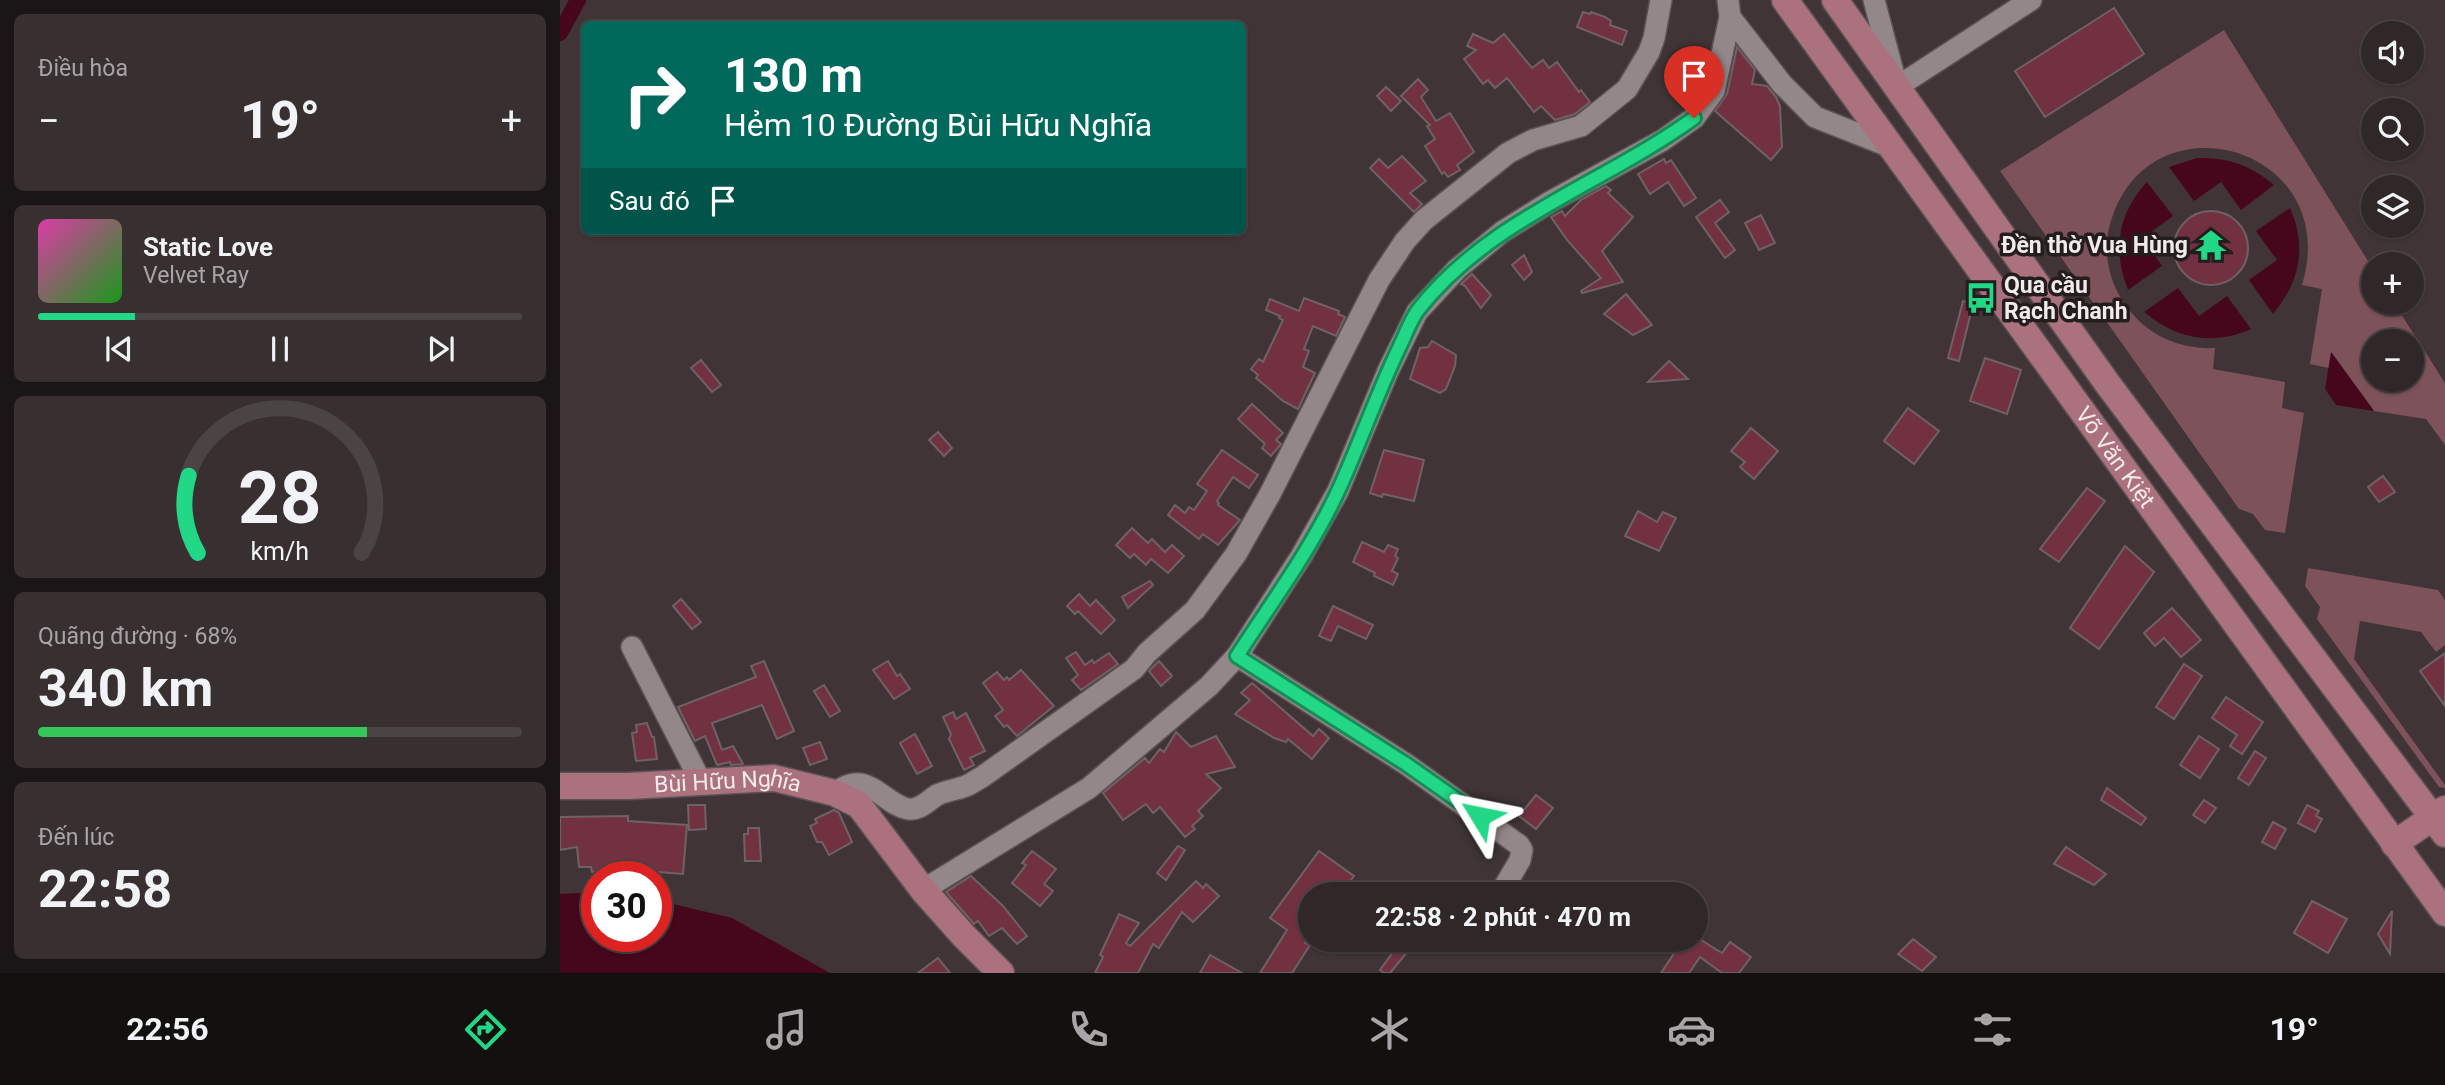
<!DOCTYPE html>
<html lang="vi">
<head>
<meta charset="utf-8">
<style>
	:root { --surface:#302728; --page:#382f30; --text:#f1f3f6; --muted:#a8a5a8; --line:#4b4445; --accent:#22d887 }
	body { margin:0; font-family:Roboto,sans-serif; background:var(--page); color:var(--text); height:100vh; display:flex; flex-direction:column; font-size:26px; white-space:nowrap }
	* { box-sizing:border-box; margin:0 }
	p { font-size:23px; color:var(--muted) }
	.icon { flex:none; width:38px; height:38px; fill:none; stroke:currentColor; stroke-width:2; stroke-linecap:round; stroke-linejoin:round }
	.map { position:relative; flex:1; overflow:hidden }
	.details { display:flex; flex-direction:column; gap:14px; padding:14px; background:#1a1516; width:560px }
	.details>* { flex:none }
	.banner { position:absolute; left:21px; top:21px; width:665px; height:214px; border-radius:10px; box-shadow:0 2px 5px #0004,0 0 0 2px var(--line); background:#00695c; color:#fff; overflow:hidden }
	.controls { position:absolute; left:1801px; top:21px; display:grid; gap:14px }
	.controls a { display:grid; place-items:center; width:63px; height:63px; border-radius:50%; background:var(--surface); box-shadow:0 2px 5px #0004,0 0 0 2px var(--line); font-size:35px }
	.speed { position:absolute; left:21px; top:861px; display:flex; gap:14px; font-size:35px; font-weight:700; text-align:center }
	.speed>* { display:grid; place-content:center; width:91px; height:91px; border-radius:50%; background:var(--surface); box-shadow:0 2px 5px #0004,0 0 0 2px var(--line); line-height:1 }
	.speed .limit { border:10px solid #d22; background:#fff; color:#111 }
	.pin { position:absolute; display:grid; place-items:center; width:60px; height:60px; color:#fff; margin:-72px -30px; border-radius:50% 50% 50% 0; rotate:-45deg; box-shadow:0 0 7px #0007 }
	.pin .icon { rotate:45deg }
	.me { position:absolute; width:77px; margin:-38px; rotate:305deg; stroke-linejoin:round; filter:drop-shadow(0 0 5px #0008) }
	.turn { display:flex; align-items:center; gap:24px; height:147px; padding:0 28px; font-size:32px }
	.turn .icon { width:91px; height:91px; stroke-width:2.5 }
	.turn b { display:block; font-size:49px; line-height:60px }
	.then { display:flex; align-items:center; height:66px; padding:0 28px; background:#0003; gap:14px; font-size:26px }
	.big { font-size:52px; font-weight:700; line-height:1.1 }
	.details .widget { flex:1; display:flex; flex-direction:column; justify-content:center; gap:10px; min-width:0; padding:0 24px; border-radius:10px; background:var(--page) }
	.details .dial { align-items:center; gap:0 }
	.dial svg { height:182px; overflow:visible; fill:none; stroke:var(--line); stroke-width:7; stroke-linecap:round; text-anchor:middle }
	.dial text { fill:var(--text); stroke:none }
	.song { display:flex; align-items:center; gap:21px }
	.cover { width:84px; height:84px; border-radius:10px; background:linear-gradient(135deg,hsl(320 70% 55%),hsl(120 70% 35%)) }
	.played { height:7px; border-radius:4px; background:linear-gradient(90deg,var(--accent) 20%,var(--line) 20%) }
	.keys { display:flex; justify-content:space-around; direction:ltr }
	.heat { display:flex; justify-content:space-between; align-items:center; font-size:38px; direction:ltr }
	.charge { height:10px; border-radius:5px; background:linear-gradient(90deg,#34c759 68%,var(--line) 0) }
	.trip { position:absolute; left:738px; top:882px; width:410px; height:70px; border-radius:35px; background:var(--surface); box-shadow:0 2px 5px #0004,0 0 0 2px var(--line); font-weight:700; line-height:70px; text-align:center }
	.menu { display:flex; height:112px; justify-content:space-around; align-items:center; background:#131010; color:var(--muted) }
	.menu .icon { width:49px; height:49px }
	.menu .on { color:var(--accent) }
	.menu b { font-size:32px; color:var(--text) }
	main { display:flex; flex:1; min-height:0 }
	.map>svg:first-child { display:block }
	.green { fill:#7e525a; fill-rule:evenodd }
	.water { fill:#46071d }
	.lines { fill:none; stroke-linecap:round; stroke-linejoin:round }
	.canal { stroke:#46071d; stroke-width:16 }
	.building { fill:#723141; stroke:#6f6264; stroke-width:2 }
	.minor-casing { stroke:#5b5253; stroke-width:24 }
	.major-casing { stroke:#5b5253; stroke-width:29 }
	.minor { stroke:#948789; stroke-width:21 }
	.major { stroke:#ab717e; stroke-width:26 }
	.route-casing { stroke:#168c58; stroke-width:18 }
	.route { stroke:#22d887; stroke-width:12 }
	.labels { text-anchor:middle; stroke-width:7; stroke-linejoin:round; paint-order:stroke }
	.poi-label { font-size:23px; font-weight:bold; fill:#f2eaeb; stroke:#231d1e; text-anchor:end }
	.street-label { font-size:23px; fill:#f2eaeb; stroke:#231d1e }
</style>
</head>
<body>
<main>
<section class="details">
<div class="widget"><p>Điều hòa</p>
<div class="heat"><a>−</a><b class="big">19°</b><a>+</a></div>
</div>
<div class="widget">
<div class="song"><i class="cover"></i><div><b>Static Love</b><p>Velvet Ray</p></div></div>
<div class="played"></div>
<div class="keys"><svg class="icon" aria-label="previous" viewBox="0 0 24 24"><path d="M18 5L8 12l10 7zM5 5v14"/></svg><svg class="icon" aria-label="pause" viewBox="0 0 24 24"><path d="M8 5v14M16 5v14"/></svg><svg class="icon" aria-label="next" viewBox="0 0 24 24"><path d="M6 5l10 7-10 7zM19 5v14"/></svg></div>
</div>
<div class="widget dial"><svg viewBox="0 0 100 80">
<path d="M14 69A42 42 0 1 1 86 69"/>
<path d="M14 69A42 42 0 0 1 10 35" stroke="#22d887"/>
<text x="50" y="56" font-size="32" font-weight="700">28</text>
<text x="50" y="72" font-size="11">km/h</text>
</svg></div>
<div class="widget"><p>Quãng đường · 68%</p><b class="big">340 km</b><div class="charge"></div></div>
<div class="widget"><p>Đến lúc</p><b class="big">22:58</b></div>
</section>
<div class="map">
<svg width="1885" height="973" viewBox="0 0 1885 973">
	<rect width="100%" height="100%" fill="#403436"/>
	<g class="green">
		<path d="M1664 30 1813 269V303H1834L1885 383V445L1866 419 1814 411 1772 353 1769 368 1750 364 1762 289 1742 285C1784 147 1590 92 1551 221 1543 246 1547 276 1561 298 1581 332 1616 350 1655 348L1653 369 1725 382 1722 408 1744 413 1725 533 1705 530 1693 514 1679 509 1440 171ZM1813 341H1852V380H1813Z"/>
		<polygon points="1748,568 1878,590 1885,600 1885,645 1876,652 1861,632 1800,621 1794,659 1885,785 1885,788 1879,787 1757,619 1760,607 1745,586"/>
	</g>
	<g class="water">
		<path d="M1637 158C1667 157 1691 165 1714 185L1681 210 1661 182 1634 201 1609 167Z"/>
		<path d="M1587 182 1613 216 1583 238 1602 266 1568 290C1552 250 1558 213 1587 182Z"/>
		<path d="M1730 208C1747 246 1740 282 1713 314L1689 280 1717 260 1696 231Z"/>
		<path d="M1618 288 1639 316 1667 296 1691 329C1652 346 1616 339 1584 312Z"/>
		<polygon points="1771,352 1814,411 1776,405 1765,389"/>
		<polygon points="37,892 37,936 96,936 96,900 172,918 270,973 0,973 0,894"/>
	</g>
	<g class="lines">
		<polyline class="canal" points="0,33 18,0"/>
	</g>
	<g class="building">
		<polygon points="1554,8 1584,54 1485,117 1455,71"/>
		<polygon points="1023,12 1030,14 1031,12 1045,17 1051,21 1050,25 1067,31 1062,45 1017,27"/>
		<polygon points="913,34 933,43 944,34 972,68 983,60 989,68 997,62 1019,92 1021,90 1030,102 1015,114 995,120 981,106 974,112 947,78 935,88 928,80 923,84 904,59 916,50 907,46"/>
		<polygon points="1177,47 1195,70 1192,84 1207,86 1216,97 1220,106 1222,147 1211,160 1155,111 1167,94"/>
		<polygon points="858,79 868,90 861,97 876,121 890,113 914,152 897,165 900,170 888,177 884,172 882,174 865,146 875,139 867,126 870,125 841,96"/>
		<polygon points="826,87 841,101 831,111 817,96"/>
		<polygon points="842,156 866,181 850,193 862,204 854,212 810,168 819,159 828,168"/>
		<polygon points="1104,159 1106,163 1111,160 1136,198 1124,206 1108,182 1090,194 1078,174"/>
		<polygon points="1046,186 1051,190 1048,193 1073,217 1042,251 1063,282 1022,293 1021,291 1041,278 1007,240 991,217 1002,211 1005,216 1021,200"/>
		<polygon points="1160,200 1169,212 1155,223 1175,250 1165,258 1136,217"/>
		<circle cx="1651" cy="248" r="37"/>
		<polygon points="1201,215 1215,243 1199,250 1185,223"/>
		<polygon points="964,255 972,272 964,280 952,265"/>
		<polygon points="912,274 931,295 921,308 905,286 901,284"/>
		<polygon points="1066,294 1092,325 1073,335 1044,314"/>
		<polygon points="744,298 779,311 778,314 785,317 776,336 753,326 744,349 749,351 743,367 755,373 738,409 723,401 708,388 696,378 698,375 691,369 699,359 703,362 723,320 719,318 720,316 706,310 710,299 739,311"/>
		<polygon points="1403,301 1413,304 1399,361 1388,358"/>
		<polygon points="872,341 896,355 895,366 886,389 880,393 850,379 860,348 868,347"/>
		<polygon points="1425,358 1461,370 1447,414 1410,401"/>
		<polygon points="141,360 161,385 152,392 131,368"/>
		<polygon points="1109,361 1128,379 1088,382"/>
		<polygon points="692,404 723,433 716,440 721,444 711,456 702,448 705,444 678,419"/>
		<polygon points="1348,408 1379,431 1354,464 1324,441"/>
		<polygon points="1191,428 1218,451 1194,479 1180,467 1185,462 1171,451"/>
		<polygon points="378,432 392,448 384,456 369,440"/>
		<polygon points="662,450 698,475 689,488 673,477 657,501 659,503 658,505 680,520 658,545 643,534 639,539 608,515 615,505 625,513 629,507 634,510 647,491 637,484"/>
		<polygon points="824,450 864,460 854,501 823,494 822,497 810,493"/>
		<polygon points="1823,476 1835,492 1819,502 1808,487"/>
		<polygon points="1527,488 1545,501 1499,562 1480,549"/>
		<polygon points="1078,511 1097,522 1103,512 1116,518 1099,551 1065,536"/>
		<polygon points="572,528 588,543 592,539 605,552 612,545 624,556 608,573 591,559 586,565 574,554 570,558 556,545"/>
		<polygon points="802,542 824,552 828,545 838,549 835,556 838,558 832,571 838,574 833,585 814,576 815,573 793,562"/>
		<polygon points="1565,546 1594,572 1539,649 1510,628"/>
		<polygon points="590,581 593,585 568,608 562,597"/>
		<polygon points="519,594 530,606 536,600 555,620 541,634 518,611 515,614 507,606"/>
		<polygon points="121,599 141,622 132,629 113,606"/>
		<polygon points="773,606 813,625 806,639 778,626 771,641 759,636"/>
		<polygon points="1612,608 1641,640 1621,657 1604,638 1595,646 1584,633"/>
		<polygon points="516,652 525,665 532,660 534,663 549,653 558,664 521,690 512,680 518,675 506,658"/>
		<polygon points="1885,653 1885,706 1860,671"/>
		<polygon points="204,661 234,731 217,739 202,705 152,723 162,750 173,746 183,764 171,765 170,762 157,765 145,736 135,741 118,707 196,677 191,666"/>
		<polygon points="328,661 337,676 340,674 350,689 334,699 313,670"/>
		<polygon points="599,661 612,676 601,686 589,671"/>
		<polygon points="1624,664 1642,676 1614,719 1596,707"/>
		<polygon points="461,670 494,706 457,736 447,725 444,727 435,716 443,710 423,683 437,672 444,680 447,677 449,680"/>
		<polygon points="692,683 753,736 759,729 769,738 752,759 728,739 726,742 714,738 675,714 690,700 681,693"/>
		<polygon points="264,685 280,711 270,717 254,691"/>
		<polygon points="1666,697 1703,722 1682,754 1670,746 1677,735 1652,718"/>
		<polygon points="393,712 396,719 406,713 425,751 410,758 414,765 404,770 389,739 391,734 383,717"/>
		<polygon points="87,723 92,737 94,737 97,759 76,761 72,733 77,732 76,725"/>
		<polygon points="616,732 631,747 656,736 675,767 646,774 661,788 638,811 643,816 632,826 635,829 625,837 600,807 593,813 586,804 563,820 543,793 585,758 589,763 600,749 604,752"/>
		<polygon points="355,734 372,766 357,774 340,743"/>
		<polygon points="1639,736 1659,749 1640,778 1620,765"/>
		<polygon points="260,742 267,759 250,765 243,748"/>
		<polygon points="1695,751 1706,758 1689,785 1678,778"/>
		<polygon points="1547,788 1586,818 1581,825 1541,800"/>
		<polygon points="976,795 993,808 976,829 959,816"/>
		<polygon points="1644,800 1656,808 1645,823 1633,815"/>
		<polygon points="128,805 145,805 146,829 129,830"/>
		<polygon points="1747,805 1759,811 1756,816 1762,819 1755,832 1738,823"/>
		<polygon points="274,810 279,813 292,842 269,855 262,842 257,842 250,826 257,823 255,819"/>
		<polygon points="68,816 68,821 127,825 123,874 73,870 32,872 31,867 19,867 17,847 0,850 0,817"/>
		<polygon points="1713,822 1726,829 1715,849 1702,842"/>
		<polygon points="188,828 199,828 201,861 185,861 184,834 188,834"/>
		<polygon points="618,846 625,850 606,880 597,873"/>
		<polygon points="1506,847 1546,874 1534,885 1494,864"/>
		<polygon points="472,851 496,869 484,884 493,891 480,906 452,883 466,865 462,863"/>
		<polygon points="759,851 794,876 780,894 751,894 751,935 745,943 750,945 732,973 700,973 727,930 710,918"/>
		<polygon points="411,876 443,906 467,936 457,944 442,928 429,936 418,921 414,924 386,892"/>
		<polygon points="636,881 643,888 646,884 659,896 633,922 622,912 599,948 593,944 578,973 535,973 543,957 540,955 559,914 579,923 566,943 570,946"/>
		<polygon points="1752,901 1787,919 1768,953 1734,933"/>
		<polygon points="1832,911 1830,954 1818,934"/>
		<polygon points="1353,939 1376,957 1362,971 1338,954"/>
		<polygon points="1123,940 1141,940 1162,953 1170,942 1191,957 1179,973 1162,973 1140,957 1129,973 1101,973"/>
		<polygon points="839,944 849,950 830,973 824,973 820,970"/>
		<polygon points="650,955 682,973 640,973"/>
		<polygon points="378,958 390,973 358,973"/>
	</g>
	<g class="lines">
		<defs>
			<g id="minor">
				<polyline points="1314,0 1337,87 1471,0"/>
				<polyline points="1170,17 1222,84 1255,117 1331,147"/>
				<polyline points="72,647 141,782"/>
				<polyline points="677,656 846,764 959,845 962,850 960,860 940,894"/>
				<path d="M275 793C308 767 322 804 348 809 359 811 368 801 377 795 385 791 394 790 403 787 410 785 416 780 422 777L574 669 587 653 635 610 676 554 710 494 819 280 845 241 864 220 948 153 973 140 1021 126 1067 89 1089 52 1094 38 1101 0"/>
				<polyline points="363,890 529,788 649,686 677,656 742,555 778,491 828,371 857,312 897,269 942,232 990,202 1103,140 1134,118 1154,91 1170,17 1168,0"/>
			</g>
			<g id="major">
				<path id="s1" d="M1225 0 1885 913"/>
				<polyline points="1275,0 1547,383 1885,834"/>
				<path id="s2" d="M0 786H69L214 778 275 793 299 805 363 890 404 936 441 973"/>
				<polyline points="1834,844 1885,809"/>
			</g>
		</defs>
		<use href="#minor" class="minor-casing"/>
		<use href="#major" class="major-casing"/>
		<use href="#minor" class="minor"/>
		<use href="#major" class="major"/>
	</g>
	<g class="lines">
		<defs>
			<path id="route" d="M920 816 846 764 677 656C712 602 752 548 779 489 800 443 817 394 839 348 845 336 850 321 858 310 929 219 1043 184 1134 118"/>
		</defs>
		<use href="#route" class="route-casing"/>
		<use href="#route" class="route"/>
	</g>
	<defs>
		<symbol id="temple-bare" viewBox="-9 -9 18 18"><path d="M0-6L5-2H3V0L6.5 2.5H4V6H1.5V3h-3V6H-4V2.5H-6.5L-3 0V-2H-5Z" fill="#22d887" stroke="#231d1e" stroke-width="2.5" paint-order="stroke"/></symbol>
		<symbol id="bus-bare" viewBox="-9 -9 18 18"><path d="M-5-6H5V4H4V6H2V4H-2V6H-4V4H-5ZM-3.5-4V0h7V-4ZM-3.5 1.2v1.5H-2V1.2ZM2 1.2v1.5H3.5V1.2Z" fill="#22d887" stroke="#231d1e" stroke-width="2.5" paint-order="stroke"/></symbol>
	</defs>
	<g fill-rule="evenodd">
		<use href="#temple-bare" x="1629" y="223" width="44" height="44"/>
		<use href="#bus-bare" x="1399" y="276" width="44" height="44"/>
	</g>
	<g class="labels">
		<g class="poi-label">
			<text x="1628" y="253">Đền thờ Vua Hùng</text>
			<text x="1444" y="293" text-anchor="start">Qua cầu<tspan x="1444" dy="26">Rạch Chanh</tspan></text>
		</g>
		<g class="street-label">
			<text dy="8" stroke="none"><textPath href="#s1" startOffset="564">Võ Văn Kiệt</textPath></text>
			<text dy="8" stroke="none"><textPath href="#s2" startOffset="168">Bùi Hữu Nghĩa</textPath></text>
		</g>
	</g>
</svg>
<div class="controls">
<a><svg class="icon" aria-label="sound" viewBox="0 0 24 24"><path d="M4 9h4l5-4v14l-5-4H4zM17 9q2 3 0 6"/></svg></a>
<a><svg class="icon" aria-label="search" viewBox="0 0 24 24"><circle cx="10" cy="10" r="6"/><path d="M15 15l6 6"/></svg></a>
<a><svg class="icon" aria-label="layers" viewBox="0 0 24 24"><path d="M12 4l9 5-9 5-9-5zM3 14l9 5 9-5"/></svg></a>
<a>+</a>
<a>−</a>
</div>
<div class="speed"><div class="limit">30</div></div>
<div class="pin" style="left:1134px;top:118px;background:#d93025"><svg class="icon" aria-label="arrive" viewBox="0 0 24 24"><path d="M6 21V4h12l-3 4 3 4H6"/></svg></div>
<svg class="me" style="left:920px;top:816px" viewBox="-20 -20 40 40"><path d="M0-17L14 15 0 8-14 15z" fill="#22d887" stroke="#fff" stroke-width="4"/></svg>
<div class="trip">22:58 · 2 phút · 470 m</div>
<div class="banner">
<div class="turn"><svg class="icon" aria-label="right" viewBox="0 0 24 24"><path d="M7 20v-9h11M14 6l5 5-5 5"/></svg><div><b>130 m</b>Hẻm 10 Đường Bùi Hữu Nghĩa</div></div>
<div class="then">Sau đó<svg class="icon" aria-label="arrive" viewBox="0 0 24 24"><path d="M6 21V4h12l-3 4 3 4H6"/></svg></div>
</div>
</div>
</main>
<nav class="menu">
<b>22:56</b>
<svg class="icon on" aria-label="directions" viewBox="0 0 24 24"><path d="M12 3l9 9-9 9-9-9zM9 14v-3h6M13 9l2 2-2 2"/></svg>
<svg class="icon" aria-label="music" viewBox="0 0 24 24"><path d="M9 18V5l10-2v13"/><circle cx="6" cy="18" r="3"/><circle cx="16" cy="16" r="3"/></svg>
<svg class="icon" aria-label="phone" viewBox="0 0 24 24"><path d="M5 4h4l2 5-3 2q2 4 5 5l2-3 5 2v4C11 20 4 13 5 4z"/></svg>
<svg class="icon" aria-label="climate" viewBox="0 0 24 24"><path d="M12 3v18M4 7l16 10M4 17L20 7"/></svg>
<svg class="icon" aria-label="car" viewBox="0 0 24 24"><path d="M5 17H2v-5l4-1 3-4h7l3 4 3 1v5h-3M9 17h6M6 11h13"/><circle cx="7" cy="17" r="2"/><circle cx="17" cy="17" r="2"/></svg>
<svg class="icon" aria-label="filters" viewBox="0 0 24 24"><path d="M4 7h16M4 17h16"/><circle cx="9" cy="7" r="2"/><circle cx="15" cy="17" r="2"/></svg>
<b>19°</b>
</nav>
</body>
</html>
